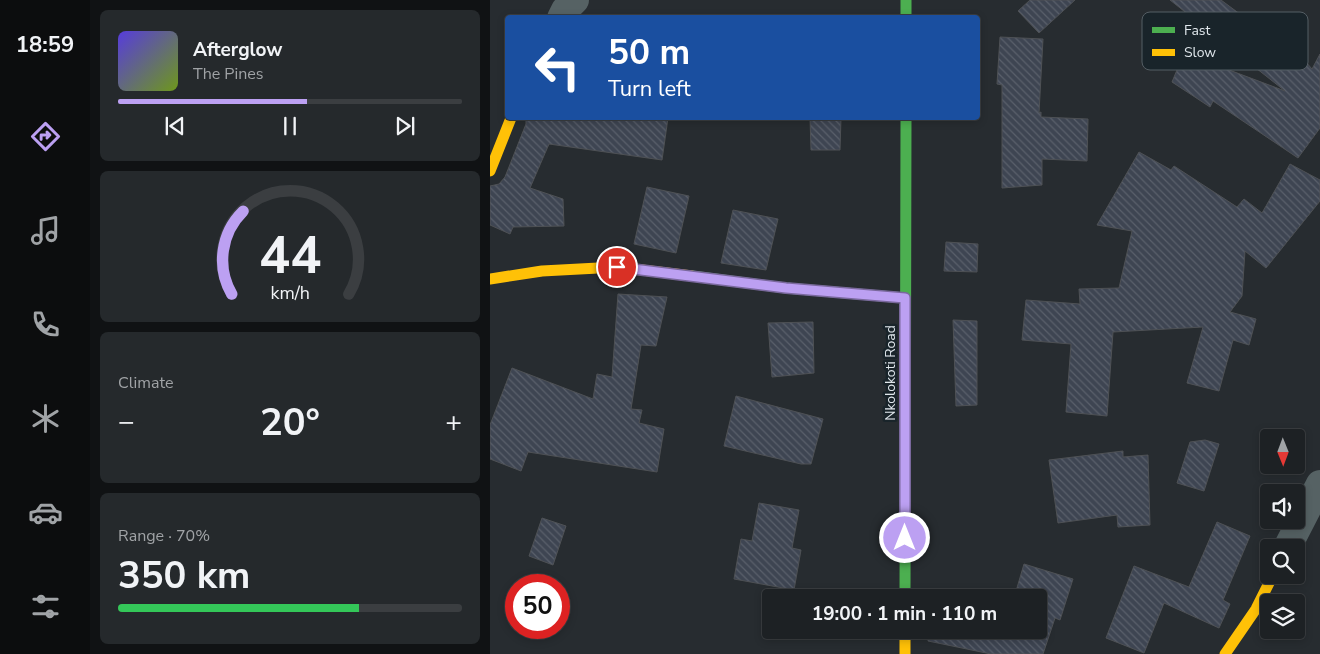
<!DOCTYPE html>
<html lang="en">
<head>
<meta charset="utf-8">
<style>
	:root { --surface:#1d2124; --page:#25292c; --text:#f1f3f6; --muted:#a0a3a6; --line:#3b3e41; --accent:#bca0f2 }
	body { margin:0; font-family:"Nunito Sans",sans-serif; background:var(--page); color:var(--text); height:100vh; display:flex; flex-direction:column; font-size:19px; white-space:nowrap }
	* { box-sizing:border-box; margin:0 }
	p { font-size:16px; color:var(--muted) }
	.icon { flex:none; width:28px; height:28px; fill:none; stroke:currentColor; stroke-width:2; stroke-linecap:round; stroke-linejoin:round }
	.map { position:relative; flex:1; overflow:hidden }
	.details { display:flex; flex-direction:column; gap:10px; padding:10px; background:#101214; width:400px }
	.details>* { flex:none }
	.hud { position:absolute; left:15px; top:15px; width:475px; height:105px; border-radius:5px; box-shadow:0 2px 8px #0003,0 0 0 1px var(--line); background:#1a4fa0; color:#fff; overflow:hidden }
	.needle { width:32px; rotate:179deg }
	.buttons { position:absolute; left:770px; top:429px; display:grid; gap:10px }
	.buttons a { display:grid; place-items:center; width:45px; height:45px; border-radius:5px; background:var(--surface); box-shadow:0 2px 8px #0003,0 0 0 1px var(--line); font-size:25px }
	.speed { position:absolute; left:15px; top:574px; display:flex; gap:10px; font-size:25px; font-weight:700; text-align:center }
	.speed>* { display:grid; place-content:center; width:65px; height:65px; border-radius:50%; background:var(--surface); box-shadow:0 2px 8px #0003,0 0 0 1px var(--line); line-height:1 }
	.speed .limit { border:8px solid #d22; background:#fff; color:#111 }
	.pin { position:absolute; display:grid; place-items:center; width:42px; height:42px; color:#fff; margin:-21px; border:2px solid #fff; border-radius:50%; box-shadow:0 1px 5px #0007 }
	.me { position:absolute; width:55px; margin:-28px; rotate:0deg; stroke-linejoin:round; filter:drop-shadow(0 0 4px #0008) }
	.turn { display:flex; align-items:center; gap:18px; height:105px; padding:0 20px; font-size:22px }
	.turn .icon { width:65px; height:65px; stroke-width:2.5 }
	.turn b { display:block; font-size:35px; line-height:42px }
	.big { font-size:38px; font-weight:700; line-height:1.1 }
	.details .card { flex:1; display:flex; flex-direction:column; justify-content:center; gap:8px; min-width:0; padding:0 18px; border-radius:8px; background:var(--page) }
	.details .dial { align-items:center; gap:0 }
	.dial svg { height:130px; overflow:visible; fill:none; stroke:var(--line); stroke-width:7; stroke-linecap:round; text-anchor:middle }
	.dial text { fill:var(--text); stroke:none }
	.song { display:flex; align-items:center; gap:15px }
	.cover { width:60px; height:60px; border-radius:8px; background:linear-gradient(135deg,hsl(250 70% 55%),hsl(80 70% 35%)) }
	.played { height:5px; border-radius:2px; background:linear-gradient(90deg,var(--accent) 55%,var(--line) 55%) }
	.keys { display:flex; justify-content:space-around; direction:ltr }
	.heat { display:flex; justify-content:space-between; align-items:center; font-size:28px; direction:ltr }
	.charge { height:8px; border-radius:4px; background:linear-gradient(90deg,#34c759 70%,var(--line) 0) }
	.trip { position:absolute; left:272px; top:589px; width:285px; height:50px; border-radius:5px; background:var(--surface); box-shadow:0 2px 8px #0003,0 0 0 1px var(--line); font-weight:700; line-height:50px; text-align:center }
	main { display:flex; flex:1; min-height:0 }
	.menu { display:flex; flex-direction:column; width:90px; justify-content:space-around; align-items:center; background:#0c0d0e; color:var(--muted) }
	.menu .icon { width:35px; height:35px }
	.menu .selected { color:var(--accent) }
	.menu b { font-size:22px; color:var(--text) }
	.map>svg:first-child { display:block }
	.building { fill:url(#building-back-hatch); stroke:#4e5155 }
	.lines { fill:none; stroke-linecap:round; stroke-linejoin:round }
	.street { stroke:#566264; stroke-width:28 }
	.fast { stroke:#4caf50; stroke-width:11 }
	.slow { stroke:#ffc107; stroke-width:11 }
	.route-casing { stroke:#7a689d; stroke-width:12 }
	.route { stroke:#bca0f2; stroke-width:9 }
	.labels { text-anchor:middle; stroke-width:5; stroke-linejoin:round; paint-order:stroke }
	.street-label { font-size:14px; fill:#e0e7ec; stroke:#19242a }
	.key { fill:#19242a; stroke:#555e64; stroke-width:1 }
	.key-label { font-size:14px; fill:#e0e7ec }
</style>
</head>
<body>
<main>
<nav class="menu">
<b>18:59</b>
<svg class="icon selected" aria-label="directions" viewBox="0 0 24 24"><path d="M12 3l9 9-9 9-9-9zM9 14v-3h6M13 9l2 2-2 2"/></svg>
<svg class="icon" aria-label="music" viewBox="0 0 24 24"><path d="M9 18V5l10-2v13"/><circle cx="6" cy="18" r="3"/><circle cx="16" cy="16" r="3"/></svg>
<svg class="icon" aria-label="phone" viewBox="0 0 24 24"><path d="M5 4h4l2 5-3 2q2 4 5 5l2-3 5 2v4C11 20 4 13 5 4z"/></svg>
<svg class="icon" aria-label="climate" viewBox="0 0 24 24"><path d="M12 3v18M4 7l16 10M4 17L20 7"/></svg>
<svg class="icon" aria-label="car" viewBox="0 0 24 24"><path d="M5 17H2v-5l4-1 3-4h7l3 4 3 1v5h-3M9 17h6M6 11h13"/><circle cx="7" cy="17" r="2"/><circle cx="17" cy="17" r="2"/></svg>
<svg class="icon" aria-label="filters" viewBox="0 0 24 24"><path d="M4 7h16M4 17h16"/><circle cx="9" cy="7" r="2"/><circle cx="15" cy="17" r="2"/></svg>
</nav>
<section class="details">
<div class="card">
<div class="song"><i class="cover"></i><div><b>Afterglow</b><p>The Pines</p></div></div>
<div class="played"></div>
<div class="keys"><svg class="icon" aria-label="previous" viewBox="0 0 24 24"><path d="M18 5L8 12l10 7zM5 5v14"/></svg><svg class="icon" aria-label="pause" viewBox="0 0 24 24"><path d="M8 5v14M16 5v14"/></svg><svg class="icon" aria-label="next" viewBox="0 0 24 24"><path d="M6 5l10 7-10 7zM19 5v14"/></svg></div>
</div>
<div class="card dial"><svg viewBox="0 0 100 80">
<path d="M14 69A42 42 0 1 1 86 69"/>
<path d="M14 69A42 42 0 0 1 21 18" stroke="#bca0f2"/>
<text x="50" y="56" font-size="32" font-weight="700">44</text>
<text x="50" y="72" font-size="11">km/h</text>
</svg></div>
<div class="card"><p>Climate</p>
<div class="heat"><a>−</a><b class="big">20°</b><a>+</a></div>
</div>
<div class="card"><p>Range · 70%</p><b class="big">350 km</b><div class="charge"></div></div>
</section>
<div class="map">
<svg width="830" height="654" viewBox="0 0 830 654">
	<defs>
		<pattern id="building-back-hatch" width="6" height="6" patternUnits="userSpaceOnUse" patternTransform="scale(1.25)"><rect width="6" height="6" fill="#3e4552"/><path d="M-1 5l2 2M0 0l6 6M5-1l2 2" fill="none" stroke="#5a606b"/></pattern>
	</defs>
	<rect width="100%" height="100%" fill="#272c30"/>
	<g class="building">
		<polygon points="540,0 585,0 549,33 528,11"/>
		<polygon points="680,0 731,0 766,26 776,16 822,69 830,54 830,128 808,158 723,101 720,107 682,82 694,53 795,91"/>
		<polygon points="510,37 553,39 549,113 551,112 551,117 598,119 597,161 552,159 552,185 512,188 512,85 507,84"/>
		<polygon points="36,118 178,118 172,160 59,144 40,188 73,199 74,226 23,227 20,234 0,225 0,186 9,184 15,177 36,124"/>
		<polygon points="320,118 351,118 350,150 321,150"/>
		<polygon points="649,152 681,170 684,166 747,207 754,199 772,213 800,164 830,180 830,201 776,268 755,251 752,296 740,312 766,319 759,345 743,340 729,391 697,383 713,327 623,332 617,416 576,412 581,344 532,340 536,300 590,304 589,289 629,288 642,231 607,225"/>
		<polygon points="157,187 199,196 186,253 144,244"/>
		<polygon points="243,210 288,219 276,270 231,263"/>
		<polygon points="456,242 488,244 487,272 454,271"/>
		<polygon points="128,294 177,297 166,346 151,345 141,409 152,410 149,423 174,429 167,472 38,452 31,471 0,459 0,425 22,368 103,399 107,374 122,377"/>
		<polygon points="463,320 487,321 487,405 466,406"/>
		<polygon points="323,322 324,373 282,377 278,323"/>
		<polygon points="246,396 333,419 321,464 311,464 234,446"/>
		<polygon points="715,440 729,444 714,491 687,483 700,442"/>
		<polygon points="633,451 633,457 658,455 660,525 628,527 627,515 568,523 559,460"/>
		<polygon points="269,503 309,510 302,548 311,550 304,590 244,579 251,539 262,541"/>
		<polygon points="52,518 76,526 63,565 39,556"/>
		<polygon points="727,522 760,536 733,600 740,604 729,628 674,603 654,653 616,638 644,566 699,587"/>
		<polygon points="534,564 583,579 570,620 565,618 553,654 501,654 438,641 439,630 549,630 549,598 524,598"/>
	</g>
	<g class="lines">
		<g class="street">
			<polyline points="71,18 75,10 85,0"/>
			<polyline points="797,548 830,484"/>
		</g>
		<g class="fast">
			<polyline points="416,0 416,18"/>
			<polyline points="202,276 296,288 415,298"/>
			<polyline points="415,598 416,118"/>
		</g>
		<g class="slow">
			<polyline points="0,171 21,118"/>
			<polyline points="0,279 52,271 127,267 202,276"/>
			<polyline points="415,630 415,654"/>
			<polyline points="735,654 766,609 783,575"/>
		</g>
	</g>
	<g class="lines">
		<defs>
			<polyline id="route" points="127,267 296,288 415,298 415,538"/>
		</defs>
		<use href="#route" class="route-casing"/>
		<use href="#route" class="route"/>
	</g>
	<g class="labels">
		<g class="street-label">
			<text transform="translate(400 373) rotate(-90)" y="5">Nkolokoti Road</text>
		</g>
	</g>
	<rect x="652" y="12" width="166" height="58" rx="8" class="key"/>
	<rect x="662" y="27" width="23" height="6" fill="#4caf50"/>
	<rect x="662" y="49" width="23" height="7" fill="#ffc107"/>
	<g class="key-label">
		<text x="694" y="35">Fast</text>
		<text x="694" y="57">Slow</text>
	</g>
</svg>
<div class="buttons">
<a><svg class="needle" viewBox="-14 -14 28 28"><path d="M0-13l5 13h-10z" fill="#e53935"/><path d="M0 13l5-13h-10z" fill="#a0a3a6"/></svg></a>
<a><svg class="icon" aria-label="sound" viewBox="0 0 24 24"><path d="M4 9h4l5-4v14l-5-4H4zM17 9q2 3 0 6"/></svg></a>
<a><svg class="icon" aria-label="search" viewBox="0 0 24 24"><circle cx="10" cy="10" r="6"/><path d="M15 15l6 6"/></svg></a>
<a><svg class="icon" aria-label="layers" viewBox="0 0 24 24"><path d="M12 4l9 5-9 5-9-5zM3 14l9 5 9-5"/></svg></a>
</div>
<div class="speed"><div class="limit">50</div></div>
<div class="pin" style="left:127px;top:267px;background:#d93025"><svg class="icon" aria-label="arrive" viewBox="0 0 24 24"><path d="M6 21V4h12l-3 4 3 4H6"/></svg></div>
<svg class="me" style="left:415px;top:538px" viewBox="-20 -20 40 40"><circle r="17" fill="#bca0f2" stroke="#fff" stroke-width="3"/><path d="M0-11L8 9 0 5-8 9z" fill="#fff"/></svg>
<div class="trip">19:00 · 1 min · 110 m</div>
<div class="hud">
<div class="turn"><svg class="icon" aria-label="left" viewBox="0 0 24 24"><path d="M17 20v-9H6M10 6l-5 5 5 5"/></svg><div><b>50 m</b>Turn left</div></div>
</div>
</div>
</main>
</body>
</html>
